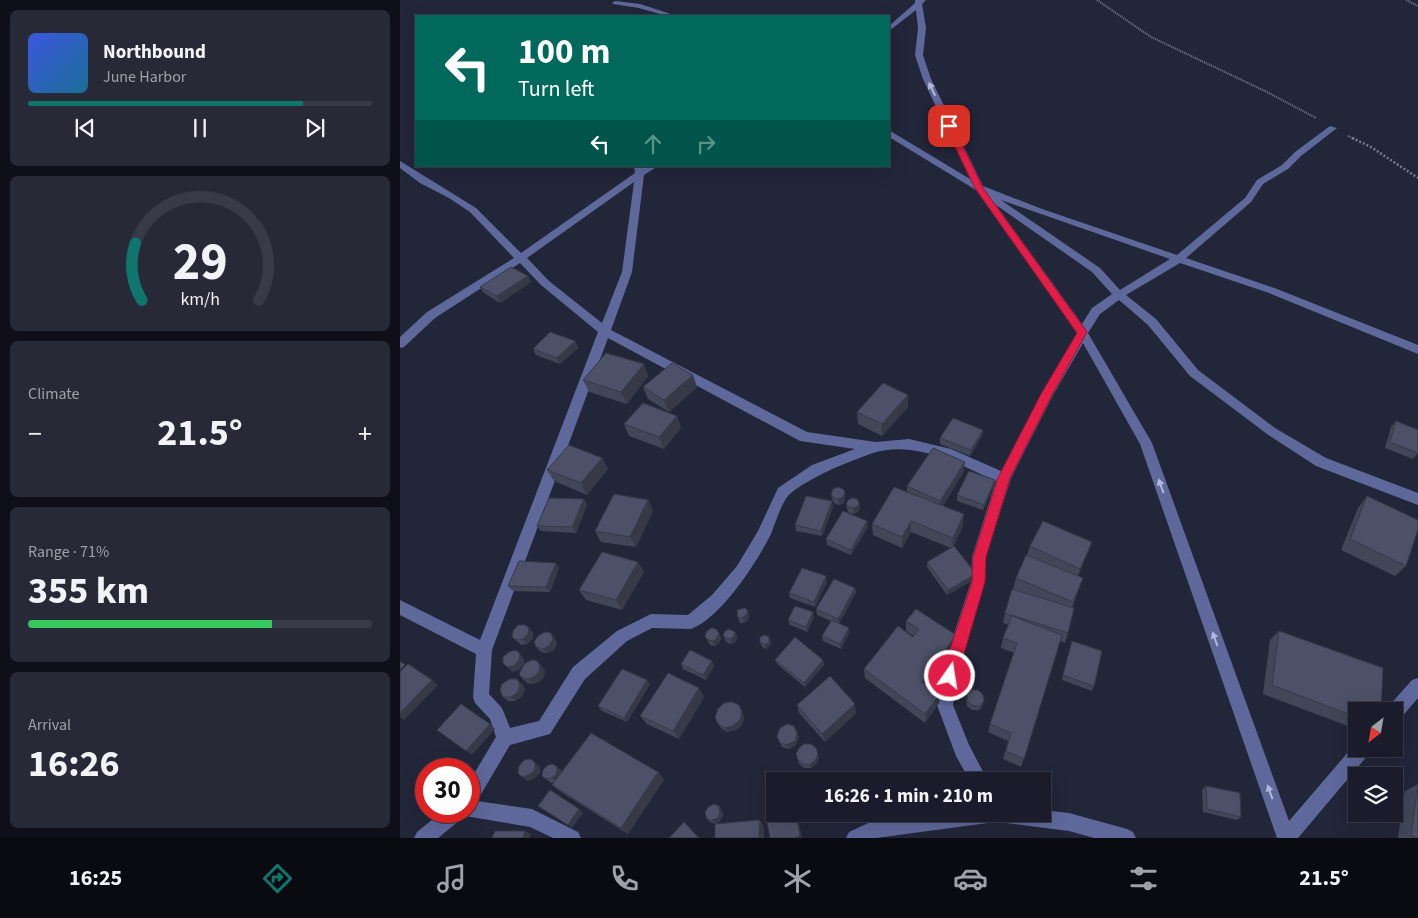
<!DOCTYPE html>
<html lang="en">
<head>
<meta charset="utf-8">
<style>
	:root { --surface:#1a1c2b; --page:#272937; --text:#f1f3f6; --muted:#9fa1a9; --line:#383a47; --accent:#0f766e }
	body { margin:0; font-family:"Source Sans 3",sans-serif; background:var(--page); color:var(--text); height:100vh; display:flex; flex-direction:column; font-size:19px; white-space:nowrap }
	* { box-sizing:border-box; margin:0 }
	p { font-size:16px; color:var(--muted) }
	.icon { flex:none; width:28px; height:28px; fill:none; stroke:currentColor; stroke-width:2; stroke-linecap:round; stroke-linejoin:round }
	.map { position:relative; flex:1; overflow:hidden }
	.panel { display:flex; flex-direction:column; gap:10px; padding:10px; background:#0e0f18; width:400px }
	.panel>* { flex:none }
	.top-card { position:absolute; left:15px; top:15px; width:475px; height:152px; border-radius:0px; box-shadow:0 5px 20px #0002,0 0 0 1px var(--line); background:#00695c; color:#fff; overflow:hidden }
	.needle { width:32px; rotate:211deg }
	.controls { position:absolute; left:948px; top:702px; display:grid; gap:10px }
	.controls a { display:grid; place-items:center; width:55px; height:55px; border-radius:0px; background:var(--surface); box-shadow:0 5px 20px #0002,0 0 0 1px var(--line); font-size:25px }
	.speed { position:absolute; left:15px; top:758px; display:flex; gap:10px; font-size:25px; font-weight:700; text-align:center }
	.speed>* { display:grid; place-content:center; width:65px; height:65px; border-radius:50%; background:var(--surface); box-shadow:0 5px 20px #0002,0 0 0 1px var(--line); line-height:1 }
	.speed .limit { border:8px solid #d22; background:#fff; color:#111 }
	.pin { position:absolute; display:grid; place-items:center; width:42px; height:42px; color:#fff; margin:-21px; border-radius:10px; box-shadow:0 2px 8px #0006 }
	.me { position:absolute; width:55px; margin:-28px; rotate:13deg; stroke-linejoin:round; filter:drop-shadow(0 0 4px #0008) }
	.turn { display:flex; align-items:center; gap:18px; height:105px; padding:0 20px; font-size:22px }
	.turn .icon { width:65px; height:65px; stroke-width:2.5 }
	.turn b { display:block; font-size:35px; line-height:42px }
	.lanes { display:flex; align-items:center; height:48px; padding:0 20px; background:#0003; justify-content:center; gap:25px; direction:ltr }
	.lanes .off { opacity:.35 }
	.big { font-size:38px; font-weight:700; line-height:1.1 }
	.panel .widget { flex:1; display:flex; flex-direction:column; justify-content:center; gap:8px; min-width:0; padding:0 18px; border-radius:8px; background:var(--page) }
	.panel .dial { align-items:center; gap:0 }
	.dial svg { height:130px; overflow:visible; fill:none; stroke:var(--line); stroke-width:7; stroke-linecap:round; text-anchor:middle }
	.dial text { fill:var(--text); stroke:none }
	.song { display:flex; align-items:center; gap:15px }
	.cover { width:60px; height:60px; border-radius:8px; background:linear-gradient(135deg,hsl(230 70% 55%),hsl(200 70% 35%)) }
	.played { height:5px; border-radius:2px; background:linear-gradient(90deg,var(--accent) 80%,var(--line) 80%) }
	.keys { display:flex; justify-content:space-around; direction:ltr }
	.heat { display:flex; justify-content:space-between; align-items:center; font-size:28px; direction:ltr }
	.charge { height:8px; border-radius:4px; background:linear-gradient(90deg,#34c759 71%,var(--line) 0) }
	.trip { position:absolute; left:366px; top:772px; width:285px; height:50px; border-radius:0px; background:var(--surface); box-shadow:0 5px 20px #0002,0 0 0 1px var(--line); font-weight:700; line-height:50px; text-align:center }
	.tabs { display:flex; height:80px; justify-content:space-around; align-items:center; background:#0a0b11; color:var(--muted) }
	.tabs .icon { width:35px; height:35px }
	.tabs .on { color:var(--accent) }
	.tabs b { font-size:22px; color:var(--text) }
	main { display:flex; flex:1; min-height:0 }
	.map>svg:first-child { display:block }
	.lines { fill:none; stroke-linecap:round; stroke-linejoin:round }
	.path-far1 { stroke:#787c8d; stroke-width:2; stroke-dasharray:1 1; stroke-linecap:butt }
	.path { stroke:#787c8d; stroke-width:2.5; stroke-dasharray:2 2; stroke-linecap:butt }
	.street { fill:#5f689b; fill-rule:evenodd }
	.wall { fill:#414659 }
	.shaded-wall { fill:#353948 }
	.building { fill:#4c5167; stroke:#353948 }
	.oneway { fill:#b2b8d5 }
	.route { fill:#e11d48; stroke:#92132f }
</style>
</head>
<body>
<main>
<section class="panel">
<div class="widget">
<div class="song"><i class="cover"></i><div><b>Northbound</b><p>June Harbor</p></div></div>
<div class="played"></div>
<div class="keys"><svg class="icon" aria-label="previous" viewBox="0 0 24 24"><path d="M18 5L8 12l10 7zM5 5v14"/></svg><svg class="icon" aria-label="pause" viewBox="0 0 24 24"><path d="M8 5v14M16 5v14"/></svg><svg class="icon" aria-label="next" viewBox="0 0 24 24"><path d="M6 5l10 7-10 7zM19 5v14"/></svg></div>
</div>
<div class="widget dial"><svg viewBox="0 0 100 80">
<path d="M14 69A42 42 0 1 1 86 69"/>
<path d="M14 69A42 42 0 0 1 10 34" stroke="#0f766e"/>
<text x="50" y="56" font-size="32" font-weight="700">29</text>
<text x="50" y="72" font-size="11">km/h</text>
</svg></div>
<div class="widget"><p>Climate</p>
<div class="heat"><a>−</a><b class="big">21.5°</b><a>+</a></div>
</div>
<div class="widget"><p>Range · 71%</p><b class="big">355 km</b><div class="charge"></div></div>
<div class="widget"><p>Arrival</p><b class="big">16:26</b></div>
</section>
<div class="map">
<svg width="1018" height="838" viewBox="0 0 1018 838">
	<rect width="100%" height="100%" fill="#222639"/>
	<g class="lines">
		<g class="path-far1">
			<polyline points="697,0 751,37 867,92 916,118"/>
			<polyline points="1006,0 1018,6"/>
			<polyline points="948,136 955,139"/>
		</g>
		<polyline class="path" points="952,138 971,147 1018,178"/>
		<g class="street">
			<path d="M515 0H526L522 4 526 28 523 55 531 79 583 186 642 209 777 255 845 198 857 180 882 165 895 152 930 126 937 128 901 156 888 169 863 184 851 202 786 258 877 289 1018 345V354L869 293 780 263 726 295 756 319 798 370 875 428 926 458 1018 493V505L916 466 867 434 790 376 748 325 719 300 700 314 688 333 752 443 889 821 956 743V749H970L968 755 898 838H877L740 444 683 343 653 395 611 478 586 557 585 582 561 661 553 705 569 745 588 781H570L556 756 537 705 545 661 571 582 572 557 596 481C558 464 515 440 473 453 461 457 449 462 437 467 425 472 397 486 388 496 381 504 375 524 371 534 357 562 321 618 291 629L252 628 227 641 185 679 150 734 110 745 77 801 132 809 178 832 181 838H153L130 827 65 816 38 838H14L17 832 43 811H69V782L96 737 90 719 75 703 73 697 76 654 0 615V600L80 640 198 332 141 285 120 263 35 318 4 347 0 348V337L27 312 114 258 70 212 49 198 20 183 0 168V161L76 208 121 253 235 173 234 166H243V168L247 166H258L244 175 232 272 211 330 407 432 476 442 509 439 551 449 601 471 641 394 677 333 576 190 489 137V131L492 132 570 179 523 79 515 55 518 28 516 10 489 31V26L515 3ZM234 182 222 272 202 323 149 281 127 258ZM601 200 770 259 720 290 700 268ZM596 205 692 272 712 294 692 308 682 324ZM208 338 400 441 455 449 412 465 378 488 358 531 337 566 312 595 288 615 251 614 217 631 173 667 139 721 110 728 102 708 89 694 92 650Z"/>
			<polygon points="215,1 240,4 277,16 267,16 239,8 213,4 212,3"/>
			<polygon points="1018,678 1018,698 1000,719 994,721 994,711 986,711 988,707 1012,680"/>
			<polygon points="642,810 669,813 727,829 733,832 736,838 694,838 669,831 607,823 601,820 598,814 642,814"/>
			<polygon points="518,814 597,814 594,820 588,823 476,838 446,838 449,832 477,819"/>
		</g>
	</g>
	<g class="wall">
		<polygon points="128,276 131,282 100,303 84,293 80,287"/>
		<polygon points="175,341 178,348 160,364 136,355 133,349"/>
		<polygon points="248,376 227,404 189,392 183,380"/>
		<polygon points="243,387 297,387 269,412 248,399"/>
		<polygon points="508,407 482,436 458,424 457,412"/>
		<polygon points="277,416 281,428 264,449 229,436 224,424"/>
		<polygon points="996,421 1018,453 1013,459 985,448 991,427"/>
		<polygon points="583,430 582,436 570,456 540,444 540,438"/>
		<polygon points="202,458 208,469 187,495 154,481 147,470"/>
		<polygon points="565,462 563,473 543,506 563,526 553,547 576,574 575,579 547,595 527,567 527,562 551,548 511,532 502,548 473,535 472,524 507,492 507,486"/>
		<polygon points="594,486 583,510 557,501 557,495"/>
		<polygon points="431,494 445,498 444,503 439,505 434,503 432,499"/>
		<polygon points="967,496 1006,566 995,576 941,550 958,508"/>
		<polygon points="248,500 253,511 236,547 201,542 195,531"/>
		<polygon points="459,502 460,508 458,512 454,514 449,513 447,509 446,504"/>
		<polygon points="187,505 176,533 141,531 137,526"/>
		<polygon points="433,507 422,536 396,531 395,525"/>
		<polygon points="468,527 451,555 427,545 426,539"/>
		<polygon points="692,542 678,576 683,578 672,608 668,633 665,643 660,641 621,767 603,759 608,741 588,732 590,724 614,653 601,648 603,638 609,625 603,623 605,613 620,592 613,589 616,578 627,555 630,546"/>
		<polygon points="238,562 244,572 222,610 186,600 179,590"/>
		<polygon points="156,563 159,568 150,592 113,591 108,586"/>
		<polygon points="427,582 415,607 390,598 389,593"/>
		<polygon points="455,588 456,593 439,623 449,628 449,633 441,649 423,641 422,636 431,621 417,615 416,609"/>
		<polygon points="349,616 348,620 344,623 340,623 338,618"/>
		<polygon points="414,617 407,632 390,625 388,620"/>
		<polygon points="506,621 555,645 526,685 539,703 525,723 465,678 464,669 513,637 514,636 506,631"/>
		<polygon points="129,628 133,633 133,639 127,644 121,645 112,637"/>
		<polygon points="879,631 956,711 956,729 863,694 870,640"/>
		<polygon points="335,632 337,637 336,641 332,644 328,643 325,640 323,635"/>
		<polygon points="319,633 321,638 319,643 315,646 310,645 305,636"/>
		<polygon points="155,638 157,644 154,650 147,653 141,652 136,647"/>
		<polygon points="672,641 694,686 692,691 662,680"/>
		<polygon points="360,642 371,642 370,646 366,649 362,647"/>
		<polygon points="375,660 423,660 424,665 405,687 377,664"/>
		<polygon points="281,664 314,666 306,680 283,669"/>
		<polygon points="145,670 144,677 139,682 133,684 127,683 122,678"/>
		<polygon points="122,684 125,689 122,696 116,701 108,701 103,697"/>
		<polygon points="250,684 227,722 202,711 198,706"/>
		<polygon points="567,695 583,706 579,710 572,710 567,706 566,699"/>
		<polygon points="304,697 279,739 247,724 240,716"/>
		<polygon points="339,705 344,717 342,725 336,730 327,732 321,728 318,724"/>
		<polygon points="397,705 456,713 425,742 399,713"/>
		<polygon points="397,733 399,737 396,745 389,749 382,747 377,736"/>
		<polygon points="396,754 419,758 416,764 411,768 404,768 399,764"/>
		<polygon points="162,771 162,772 258,772 264,780 228,834 161,792 152,785 154,782 151,783 146,779"/>
		<polygon points="1018,784 1018,838 998,838 1005,791"/>
		<polygon points="806,786 841,817 837,820 803,812 802,790"/>
		<polygon points="321,809 323,815 320,821 315,824 310,822 307,819"/>
	</g>
	<g class="shaded-wall">
		<polygon points="128,276 131,282 100,303 97,296"/>
		<polygon points="175,341 178,348 160,364 157,358"/>
		<polygon points="244,364 248,376 227,404 221,392"/>
		<polygon points="293,375 297,387 269,412 264,400"/>
		<polygon points="508,395 508,407 482,436 482,424"/>
		<polygon points="277,416 281,428 264,449 259,437"/>
		<polygon points="583,430 582,436 570,456 571,450"/>
		<polygon points="202,458 208,469 187,495 181,483"/>
		<polygon points="565,462 563,473 539,512 540,501"/>
		<polygon points="595,480 594,486 583,510 584,505"/>
		<polygon points="445,492 445,498 444,503 439,505 438,499"/>
		<polygon points="184,499 187,505 176,533 172,527"/>
		<polygon points="248,500 253,511 236,547 230,537"/>
		<polygon points="432,501 433,507 422,536 421,531"/>
		<polygon points="459,502 460,508 458,512 454,514 454,508"/>
		<polygon points="564,514 563,526 552,548 553,538"/>
		<polygon points="467,521 468,527 451,555 451,550"/>
		<polygon points="511,521 511,532 502,548 502,537"/>
		<polygon points="692,542 688,553 676,579 680,569"/>
		<polygon points="238,562 244,572 222,610 216,600"/>
		<polygon points="156,563 159,568 150,592 146,587"/>
		<polygon points="576,574 575,579 547,595 548,590"/>
		<polygon points="426,576 427,582 415,607 414,602"/>
		<polygon points="455,588 456,593 439,624 438,619"/>
		<polygon points="348,611 349,616 348,620 344,623 342,618"/>
		<polygon points="413,612 414,617 407,632 406,627"/>
		<polygon points="129,628 133,633 133,639 127,644 123,639"/>
		<polygon points="449,628 449,633 441,649 440,644"/>
		<polygon points="335,632 337,637 336,641 332,644 330,639"/>
		<polygon points="151,633 155,638 157,644 154,650 147,653 143,649"/>
		<polygon points="319,633 321,638 319,643 315,646 313,641"/>
		<polygon points="556,635 555,645 522,691 522,682"/>
		<polygon points="369,637 371,642 370,646 366,649 365,645"/>
		<polygon points="120,654 124,659 124,665 119,670 112,672 107,667"/>
		<polygon points="423,660 424,665 405,687 404,683"/>
		<polygon points="137,661 145,670 144,677 139,682 133,684 128,679"/>
		<polygon points="312,661 314,666 306,680 303,675"/>
		<polygon points="117,679 122,684 125,689 122,696 116,701 111,697"/>
		<polygon points="32,680 38,685 4,720 0,717 0,713"/>
		<polygon points="247,680 250,684 227,722 224,718"/>
		<polygon points="299,688 304,697 279,739 273,731"/>
		<polygon points="540,694 539,703 525,723 525,714"/>
		<polygon points="584,701 583,706 579,710 580,706"/>
		<polygon points="455,704 456,713 425,742 422,734"/>
		<polygon points="342,712 344,717 342,725 336,730 327,732 325,728"/>
		<polygon points="90,724 95,729 72,755 66,751"/>
		<polygon points="397,733 399,737 396,745 389,749 387,745"/>
		<polygon points="418,754 419,758 416,764 411,768 409,765"/>
		<polygon points="131,759 140,767 140,773 134,779 127,781 122,777"/>
		<polygon points="157,767 162,771 161,777 157,782 152,778"/>
		<polygon points="258,772 264,780 228,834 221,828"/>
		<polygon points="319,806 321,809 323,815 320,821 315,824 312,820"/>
		<polygon points="179,809 183,813 172,828 168,825"/>
		<polygon points="396,814 397,814 402,838 394,838"/>
		<polygon points="360,820 364,826 364,838 359,838"/>
		<polygon points="125,831 131,834 129,838 123,838"/>
	</g>
	<g class="building">
		<polygon points="111,267 128,276 97,296 80,287"/>
		<polygon points="150,332 175,341 157,358 133,349"/>
		<polygon points="206,353 244,364 221,392 183,380"/>
		<polygon points="272,363 293,375 264,400 243,387"/>
		<polygon points="483,383 508,395 482,424 457,412"/>
		<polygon points="243,403 277,416 259,437 224,424"/>
		<polygon points="553,418 583,430 571,450 540,438"/>
		<polygon points="996,421 1018,430 1018,453 990,442"/>
		<polygon points="169,445 202,458 181,483 147,470"/>
		<polygon points="533,448 565,462 540,501 507,486"/>
		<polygon points="569,471 595,480 584,505 557,495"/>
		<polygon points="438,487 443,489 445,492 443,497 438,499 433,497 431,494 433,489"/>
		<polygon points="494,487 564,514 553,538 511,521 502,537 472,524"/>
		<polygon points="214,494 248,500 230,537 195,531"/>
		<polygon points="406,496 432,501 421,531 395,525"/>
		<polygon points="967,496 1018,520 1018,529 1006,566 950,539"/>
		<polygon points="149,498 184,499 172,527 137,526"/>
		<polygon points="452,498 457,499 459,502 458,506 454,508 449,507 446,504 448,500"/>
		<polygon points="443,511 467,521 451,550 426,539"/>
		<polygon points="643,521 692,542 680,569 630,546"/>
		<polygon points="554,546 576,574 548,590 527,562"/>
		<polygon points="202,552 238,562 216,600 179,590"/>
		<polygon points="626,555 683,578 673,602 616,578"/>
		<polygon points="119,561 156,563 146,587 108,586"/>
		<polygon points="402,568 426,576 414,602 389,593"/>
		<polygon points="434,579 455,588 438,619 416,609"/>
		<polygon points="612,589 674,608 668,633 605,613"/>
		<polygon points="395,606 413,612 406,627 388,620"/>
		<polygon points="345,608 348,611 346,615 342,618 338,618 337,610"/>
		<polygon points="516,609 556,635 522,682 540,694 525,714 464,669 498,626 513,637 519,629 506,621"/>
		<polygon points="612,616 662,635 624,759 606,751 611,733 590,724 617,643 603,638"/>
		<polygon points="432,620 449,628 440,644 422,636"/>
		<polygon points="118,625 125,625 129,628 128,634 123,639 116,640 112,637 113,631"/>
		<polygon points="311,628 316,629 319,633 317,638 313,641 308,640 305,636 307,631"/>
		<polygon points="329,629 335,632 334,636 330,639 326,638 323,635 325,631"/>
		<polygon points="879,631 983,668 981,711 956,711 956,717 872,685"/>
		<polygon points="145,632 151,633 153,639 150,645 143,649 136,647 134,642 138,636"/>
		<polygon points="365,635 369,637 369,642 365,645 360,642 360,637"/>
		<polygon points="395,637 423,660 404,683 375,660"/>
		<polygon points="672,641 702,651 694,686 663,675"/>
		<polygon points="116,650 120,654 119,660 114,666 107,667 103,663 103,657 109,652"/>
		<polygon points="290,650 312,661 303,675 281,664"/>
		<polygon points="132,660 137,661 140,665 139,672 134,677 128,679 122,678 119,674 125,663"/>
		<polygon points="0,661 5,665 0,670"/>
		<polygon points="8,664 32,680 0,713 0,672"/>
		<polygon points="222,669 247,680 224,718 198,706"/>
		<polygon points="268,673 299,688 273,731 240,716"/>
		<polygon points="430,676 455,704 422,734 397,705"/>
		<polygon points="110,679 117,679 120,685 118,692 111,697 103,697 100,691 102,684"/>
		<polygon points="572,690 578,690 583,695 584,701 580,706 573,706 568,702 567,695"/>
		<polygon points="332,702 339,705 342,712 340,720 333,726 325,728 318,724 315,717 318,709 324,703"/>
		<polygon points="61,704 90,724 66,751 37,730"/>
		<polygon points="387,724 394,726 397,733 395,741 387,745 380,743 377,736 380,728"/>
		<polygon points="191,733 258,772 221,828 152,785"/>
		<polygon points="404,744 411,744 416,748 418,754 415,761 409,765 403,764 398,760 396,754 399,748"/>
		<polygon points="131,759 135,763 135,770 129,775 122,777 118,773 119,766 124,760"/>
		<polygon points="153,764 157,767 157,773 152,778 146,779 142,776 143,770 148,765"/>
		<polygon points="1018,785 1018,838 1017,838 1011,835"/>
		<polygon points="806,786 840,793 841,817 807,809"/>
		<polygon points="150,790 179,809 168,825 138,806"/>
		<polygon points="314,804 319,806 320,812 318,818 312,820 307,819 305,813 308,807"/>
		<polygon points="375,808 375,814 396,814 400,836 394,838 370,838 365,812"/>
		<polygon points="360,820 359,838 315,838 315,824"/>
		<polygon points="284,822 299,838 269,838"/>
		<polygon points="95,831 125,831 123,838 92,838"/>
	</g>
	<defs><path id="oneway-solid" d="M-6-.8H1V-3.2L6.5 0L1 3.2V.8H-6Z" transform="scale(1.25)"/></defs>
	<g class="oneway">
		<use href="#oneway-solid" transform="translate(532 89) rotate(-116)"/>
		<use href="#oneway-solid" transform="translate(761 486) rotate(-110)"/>
		<use href="#oneway-solid" transform="translate(815 639) rotate(-110)"/>
		<use href="#oneway-solid" transform="translate(870 792) rotate(-110)"/>
	</g>
	<polygon class="route" points="546,124 553,126 583,188 687,332 652,395 610,478 586,557 585,582 556,681 550,683 545,681 543,676 546,661 572,582 573,557 598,478 641,394 677,333 575,188 545,126"/>
</svg>
<div class="controls">
<a><svg class="needle" viewBox="-14 -14 28 28"><path d="M0-13l5 13h-10z" fill="#e53935"/><path d="M0 13l5-13h-10z" fill="#9fa1a9"/></svg></a>
<a><svg class="icon" aria-label="layers" viewBox="0 0 24 24"><path d="M12 4l9 5-9 5-9-5zM3 14l9 5 9-5"/></svg></a>
</div>
<div class="speed"><div class="limit">30</div></div>
<div class="pin" style="left:549px;top:126px;background:#d93025"><svg class="icon" aria-label="arrive" viewBox="0 0 24 24"><path d="M6 21V4h12l-3 4 3 4H6"/></svg></div>
<svg class="me" style="left:550px;top:676px" viewBox="-20 -20 40 40"><circle r="17" fill="#e11d48" stroke="#fff" stroke-width="3"/><path d="M0-11L8 9 0 5-8 9z" fill="#fff"/></svg>
<div class="trip">16:26 · 1 min · 210 m</div>
<div class="top-card">
<div class="turn"><svg class="icon" aria-label="left" viewBox="0 0 24 24"><path d="M17 20v-9H6M10 6l-5 5 5 5"/></svg><div><b>100 m</b>Turn left</div></div>
<div class="lanes"><svg class="icon" aria-label="left" viewBox="0 0 24 24"><path d="M17 20v-9H6M10 6l-5 5 5 5"/></svg><svg class="icon off" aria-label="ahead" viewBox="0 0 24 24"><path d="M12 20V5M6 11l6-6 6 6"/></svg><svg class="icon off" aria-label="right" viewBox="0 0 24 24"><path d="M7 20v-9h11M14 6l5 5-5 5"/></svg></div>
</div>
</div>
</main>
<nav class="tabs">
<b>16:25</b>
<svg class="icon on" aria-label="directions" viewBox="0 0 24 24"><path d="M12 3l9 9-9 9-9-9zM9 14v-3h6M13 9l2 2-2 2"/></svg>
<svg class="icon" aria-label="music" viewBox="0 0 24 24"><path d="M9 18V5l10-2v13"/><circle cx="6" cy="18" r="3"/><circle cx="16" cy="16" r="3"/></svg>
<svg class="icon" aria-label="phone" viewBox="0 0 24 24"><path d="M5 4h4l2 5-3 2q2 4 5 5l2-3 5 2v4C11 20 4 13 5 4z"/></svg>
<svg class="icon" aria-label="climate" viewBox="0 0 24 24"><path d="M12 3v18M4 7l16 10M4 17L20 7"/></svg>
<svg class="icon" aria-label="car" viewBox="0 0 24 24"><path d="M5 17H2v-5l4-1 3-4h7l3 4 3 1v5h-3M9 17h6M6 11h13"/><circle cx="7" cy="17" r="2"/><circle cx="17" cy="17" r="2"/></svg>
<svg class="icon" aria-label="filters" viewBox="0 0 24 24"><path d="M4 7h16M4 17h16"/><circle cx="9" cy="7" r="2"/><circle cx="15" cy="17" r="2"/></svg>
<b>21.5°</b>
</nav>
</body>
</html>
